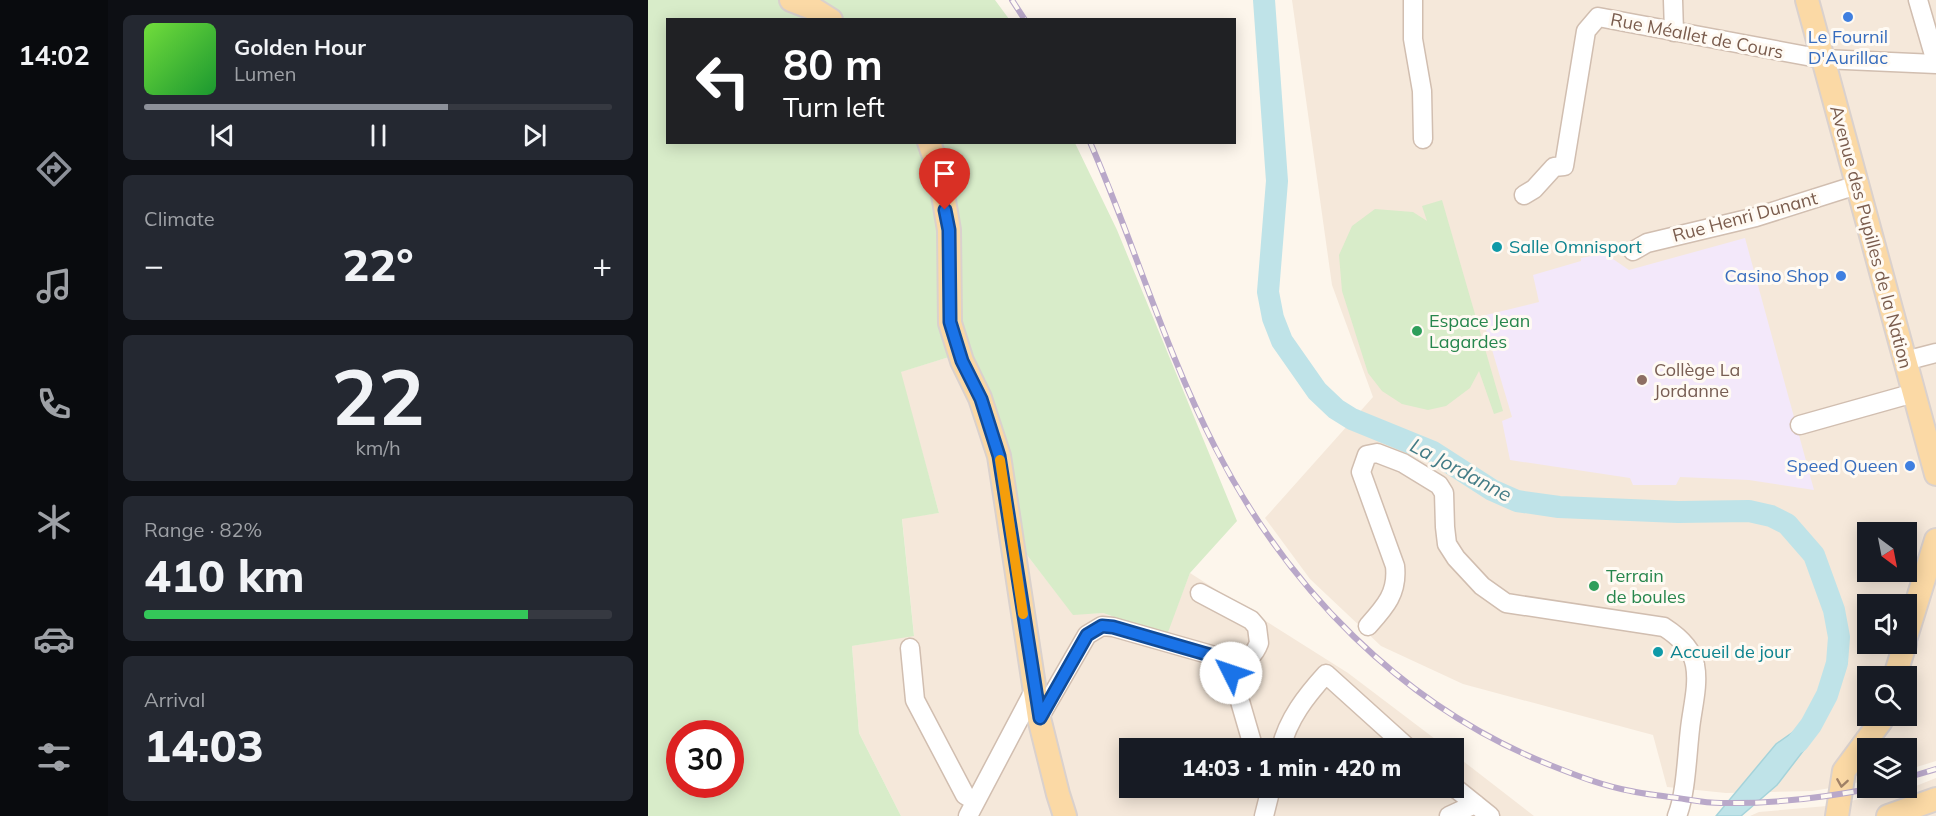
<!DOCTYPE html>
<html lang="en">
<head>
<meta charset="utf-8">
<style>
	:root { --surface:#171b24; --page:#242831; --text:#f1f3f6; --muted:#9ea1a6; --line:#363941; --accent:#8c9099 }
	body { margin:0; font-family:Mulish,sans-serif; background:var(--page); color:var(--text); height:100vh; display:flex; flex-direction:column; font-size:22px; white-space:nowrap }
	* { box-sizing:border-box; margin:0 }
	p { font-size:20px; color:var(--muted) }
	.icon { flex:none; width:33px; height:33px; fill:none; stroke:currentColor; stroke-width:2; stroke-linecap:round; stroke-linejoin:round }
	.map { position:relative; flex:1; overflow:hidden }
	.drawer { display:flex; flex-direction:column; gap:15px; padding:15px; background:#0d0f14; width:540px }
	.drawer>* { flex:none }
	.hud { position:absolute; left:18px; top:18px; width:570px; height:126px; border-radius:0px; box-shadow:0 3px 15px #0003; background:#202124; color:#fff; overflow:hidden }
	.needle { width:39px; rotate:148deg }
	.fabs { position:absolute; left:1209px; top:522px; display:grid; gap:12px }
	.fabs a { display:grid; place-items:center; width:60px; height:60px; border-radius:0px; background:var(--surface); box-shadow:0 3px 15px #0003; font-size:30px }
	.speed { position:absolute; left:18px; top:720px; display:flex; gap:12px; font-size:30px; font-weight:700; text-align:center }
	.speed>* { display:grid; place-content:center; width:78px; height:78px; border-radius:50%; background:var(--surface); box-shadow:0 3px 15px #0003; line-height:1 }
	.speed .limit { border:9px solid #d22; background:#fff; color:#111 }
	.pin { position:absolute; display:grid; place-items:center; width:51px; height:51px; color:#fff; margin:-62px -26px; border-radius:50% 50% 50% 0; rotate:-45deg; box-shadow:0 0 6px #0007 }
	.pin .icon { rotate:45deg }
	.me { position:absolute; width:66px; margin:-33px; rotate:311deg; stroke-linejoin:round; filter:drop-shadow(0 0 4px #0008) }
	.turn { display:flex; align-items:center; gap:21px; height:126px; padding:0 18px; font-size:27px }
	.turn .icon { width:78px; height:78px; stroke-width:2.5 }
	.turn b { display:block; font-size:42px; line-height:51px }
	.big { font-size:45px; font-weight:800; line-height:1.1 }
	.drawer .tile { flex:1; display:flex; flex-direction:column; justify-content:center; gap:9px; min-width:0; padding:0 21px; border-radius:9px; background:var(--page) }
	.drawer .dial { align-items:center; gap:0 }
	.dial b { font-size:78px; line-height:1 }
	.song { display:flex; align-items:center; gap:18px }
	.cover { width:72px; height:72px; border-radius:9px; background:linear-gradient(135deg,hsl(100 70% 55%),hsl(130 70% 35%)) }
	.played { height:6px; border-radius:3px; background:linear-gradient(90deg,var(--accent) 65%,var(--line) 65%) }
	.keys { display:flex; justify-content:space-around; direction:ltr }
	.heat { display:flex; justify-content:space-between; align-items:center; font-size:33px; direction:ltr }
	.charge { height:9px; border-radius:4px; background:linear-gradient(90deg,#34c759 82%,var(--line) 0) }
	.trip { position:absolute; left:471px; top:738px; width:345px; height:60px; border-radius:0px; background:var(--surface); box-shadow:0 3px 15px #0003; font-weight:800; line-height:60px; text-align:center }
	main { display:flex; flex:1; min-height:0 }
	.menu { display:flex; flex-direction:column; width:108px; justify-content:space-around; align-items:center; background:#090b0e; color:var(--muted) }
	.menu .icon { width:42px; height:42px }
	.menu .current { color:var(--accent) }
	.menu b { font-size:27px; color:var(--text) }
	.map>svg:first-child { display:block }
	.residential { fill:#f5e8da; fill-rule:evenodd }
	.education { fill:#f3e8fa }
	.green { fill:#d8ecc9; fill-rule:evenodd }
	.water { fill:#bfe3e8; stroke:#a5d3da; stroke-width:1.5 }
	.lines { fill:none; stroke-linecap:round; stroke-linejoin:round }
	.river { stroke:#bfe3e8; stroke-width:22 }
	.minor-casing { stroke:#d1beb0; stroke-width:21 }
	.major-casing { stroke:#dad1cd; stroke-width:26 }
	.minor { stroke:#fff; stroke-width:18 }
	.major { stroke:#fbd9a5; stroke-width:22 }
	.rail-casing { stroke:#b9a8c9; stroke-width:6 }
	.rail { stroke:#fffaf3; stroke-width:4; stroke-dasharray:11; stroke-linecap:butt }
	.oneway { stroke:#a18267 }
	.route-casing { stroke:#114b97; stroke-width:15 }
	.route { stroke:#1a73e8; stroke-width:10 }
	.slow { stroke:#f59e0b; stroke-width:10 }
	.shop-dot { fill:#3f7fe0; stroke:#fffaf3; stroke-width:2 }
	.culture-dot { fill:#0f9aa8; stroke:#fffaf3; stroke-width:2 }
	.leisure-dot { fill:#2e9e5b; stroke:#fffaf3; stroke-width:2 }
	.education-dot { fill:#8d6e63; stroke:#fffaf3; stroke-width:2 }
	.labels { text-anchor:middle; stroke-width:6; stroke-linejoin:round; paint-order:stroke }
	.street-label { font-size:18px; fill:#7a5c4d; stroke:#fffaf3 }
	.shop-label { font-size:18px; fill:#366cbe; stroke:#fffaf3; text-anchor:end }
	.culture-label { font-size:18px; fill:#0d838f; stroke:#fffaf3; text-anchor:start }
	.leisure-label { font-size:18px; fill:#27864d; stroke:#fffaf3; text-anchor:start }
	.education-label { font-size:18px; fill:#785e54; stroke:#fffaf3; text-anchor:start }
	.water-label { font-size:20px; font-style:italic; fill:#437c86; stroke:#fffaf3 }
</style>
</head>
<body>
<main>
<nav class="menu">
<b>14:02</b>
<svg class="icon current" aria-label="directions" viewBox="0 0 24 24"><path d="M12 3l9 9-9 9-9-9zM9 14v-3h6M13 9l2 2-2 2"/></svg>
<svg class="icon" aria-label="music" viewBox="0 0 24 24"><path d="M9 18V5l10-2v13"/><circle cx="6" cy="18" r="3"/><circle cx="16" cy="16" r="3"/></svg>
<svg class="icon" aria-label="phone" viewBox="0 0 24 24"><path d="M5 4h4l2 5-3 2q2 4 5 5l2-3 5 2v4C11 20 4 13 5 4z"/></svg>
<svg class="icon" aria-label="climate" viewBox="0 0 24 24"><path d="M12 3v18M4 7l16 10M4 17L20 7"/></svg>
<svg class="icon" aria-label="car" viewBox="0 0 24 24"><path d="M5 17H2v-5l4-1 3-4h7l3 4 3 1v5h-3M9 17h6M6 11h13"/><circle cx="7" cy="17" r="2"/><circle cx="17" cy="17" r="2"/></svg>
<svg class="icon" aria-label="filters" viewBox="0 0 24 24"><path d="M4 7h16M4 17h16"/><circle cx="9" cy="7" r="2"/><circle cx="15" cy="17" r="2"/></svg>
</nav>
<section class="drawer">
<div class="tile">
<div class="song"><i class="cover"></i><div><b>Golden Hour</b><p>Lumen</p></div></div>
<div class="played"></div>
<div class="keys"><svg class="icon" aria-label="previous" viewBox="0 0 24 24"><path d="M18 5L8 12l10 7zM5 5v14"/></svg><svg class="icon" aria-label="pause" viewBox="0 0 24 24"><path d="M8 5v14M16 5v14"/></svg><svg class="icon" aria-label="next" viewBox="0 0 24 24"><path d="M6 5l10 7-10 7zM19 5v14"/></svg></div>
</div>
<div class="tile"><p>Climate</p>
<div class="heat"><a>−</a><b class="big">22°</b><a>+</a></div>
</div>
<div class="tile dial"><b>22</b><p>km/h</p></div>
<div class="tile"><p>Range · 82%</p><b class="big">410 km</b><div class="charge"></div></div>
<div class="tile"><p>Arrival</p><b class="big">14:03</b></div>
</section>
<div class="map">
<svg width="1288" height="816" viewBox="0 0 1288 816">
	<rect width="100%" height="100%" fill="#fdf6ec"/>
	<g class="residential">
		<path d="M644 0H1288V761L1259 770 1258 748H1220L1219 780 1195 786 1164 791 1078 793 1019 787 1005 735 815 684 733 646 662 579 617 518 725 397 684 285ZM1220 532H1258V572H1220ZM1220 604H1258V644H1220ZM1220 676H1258V716H1220Z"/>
		<polygon points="314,353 337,379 366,478 379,555 425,614 455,613 518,635 542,573 700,673 799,748 482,748 482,788 806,788 806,754 886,816 253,816 211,733 204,646 266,635 254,518 291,513 252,372"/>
		<polygon points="1288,778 1288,816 1102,816 1111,812 1179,806 1263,788"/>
	</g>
	<polygon class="education" points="1097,238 1166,490 1101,480 1032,477 1028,485 985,485 982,478 862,460 854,421 864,417 834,316 891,302 885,275 933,261 933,258 964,252 965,259 981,270"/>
	<g class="green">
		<path d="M0 0H347L361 19 20 20V142L427 143 469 230 589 521 542 573 519 635 455 613 425 615 379 555 366 478 337 379 314 353 253 372 291 513 254 519 266 636 204 646 211 733 253 816H0ZM32 734H82V784H32Z"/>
		<polygon points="794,200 855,411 846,414 831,371 822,388 798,406 780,410 754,404 734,391 720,373 694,291 691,255 704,226 727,209 765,212 779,221 774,206"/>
	</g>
	<polygon class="water" points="1168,716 1156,750 1129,785 1093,816 1068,816 1128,744"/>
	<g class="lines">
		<polyline class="river" points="616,0 629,181 620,292 625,318 634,341 669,391 688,409 704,419 785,452 844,490 869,501 911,507 1030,512 1101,511 1123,516 1139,524 1166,555 1186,610 1191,637 1189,663 1179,695 1163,725 1150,742"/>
		<defs>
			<g id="minor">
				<polyline points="765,0 765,39 774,91 775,139"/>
				<polyline points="1025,0 1026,32"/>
				<polyline points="1270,0 1288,62"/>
				<polyline points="876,195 886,189 906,167 916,166 938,31 950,17 1175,59 1288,64"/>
				<polyline points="985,251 999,243 1108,217 1209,185"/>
				<polyline points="1257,361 1288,353"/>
				<polyline points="1152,425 1266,393"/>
				<path d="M720 626C737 607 750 593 747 566L713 472 719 455 729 453 755 463 791 485 796 493 797 527 799 544 808 558 834 586 858 603 1016 627C1030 636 1044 648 1047 665 1051 685 1044 709 1042 729 1039 754 1038 794 1029 816"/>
				<polyline points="262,648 267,700 317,795 327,801"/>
				<polyline points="580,660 605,746"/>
				<path d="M391 718 439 635 454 626 465 627 588 662C600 661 607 654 611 643L609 627 603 620 552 593"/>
				<path d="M633 748C640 719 658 696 678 674L760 748"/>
				<polyline points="806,787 842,816"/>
				<polyline points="320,816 387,689"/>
				<polyline points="616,816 623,788"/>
				<polyline points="801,816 827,804"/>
			</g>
			<g id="major">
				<polyline points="143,0 164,8 183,20"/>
				<polyline points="1159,0 1288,474"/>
				<polyline points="281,142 291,171 301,230 302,323 314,361 332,398 351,456 391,718 410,794 417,816"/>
				<polyline points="1258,637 1288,540"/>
				<polyline points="1247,676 1257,644"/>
				<polyline points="1189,816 1196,771 1233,721 1235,716"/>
				<polyline points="1240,816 1288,799"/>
			</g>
		</defs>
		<use href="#minor" class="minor-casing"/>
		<use href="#major" class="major-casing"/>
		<use href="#minor" class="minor"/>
		<use href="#major" class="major"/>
		<defs>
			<g id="rail">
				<polyline points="364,0 377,20"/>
				<path d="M442 142C486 243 517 350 567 447 639 588 754 706 902 765 927 775 955 786 983 791 995 794 1009 795 1022 797 1039 799 1056 803 1073 803 1124 804 1175 798 1225 788"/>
				<polyline points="1258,778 1288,769"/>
			</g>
		</defs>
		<use href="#rail" class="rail-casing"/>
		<use href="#rail" class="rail"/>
	</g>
	<defs><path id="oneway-chevron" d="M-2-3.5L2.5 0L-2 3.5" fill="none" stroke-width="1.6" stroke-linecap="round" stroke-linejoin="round" transform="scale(1.5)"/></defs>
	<use class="oneway" href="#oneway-chevron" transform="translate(1194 783) rotate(99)"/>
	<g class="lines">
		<defs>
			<polyline id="route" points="297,210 301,230 302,322 314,361 333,399 351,456 392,718 439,635 454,626 465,627 579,660 583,673"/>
		</defs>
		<use href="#route" class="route-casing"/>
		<use href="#route" class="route"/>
		<polyline class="slow" points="352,460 375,614"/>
	</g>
	<g class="shop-dot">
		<circle cx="1200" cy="17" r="6"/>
		<circle cx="1193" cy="276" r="6"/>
		<circle cx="1262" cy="466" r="6"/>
	</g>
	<g class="culture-dot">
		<circle cx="849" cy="247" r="6"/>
		<circle cx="1010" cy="652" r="6"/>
	</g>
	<g class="leisure-dot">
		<circle cx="769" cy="331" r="6"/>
		<circle cx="946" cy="586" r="6"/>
	</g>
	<circle class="education-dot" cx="994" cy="380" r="6"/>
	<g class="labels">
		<g class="street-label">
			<text transform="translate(1049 36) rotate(11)" y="6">Rue Méallet de Cours</text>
			<text transform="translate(1097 217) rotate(-15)" y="6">Rue Henri Dunant</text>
			<text transform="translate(1223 237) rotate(75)" y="6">Avenue des Pupilles de la Nation</text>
		</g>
		<g class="shop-label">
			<text x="1200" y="43" text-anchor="middle">Le Fournil<tspan x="1200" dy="21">D'Aurillac</tspan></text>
			<text x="1181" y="282">Casino Shop</text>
			<text x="1250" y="472">Speed Queen</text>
		</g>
		<g class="culture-label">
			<text x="861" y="253">Salle Omnisport</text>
			<text x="1022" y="658">Accueil de jour</text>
		</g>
		<g class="leisure-label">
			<text x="781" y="327">Espace Jean<tspan x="781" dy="21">Lagardes</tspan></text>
			<text x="958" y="582">Terrain<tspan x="958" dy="21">de boules</tspan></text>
		</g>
		<g class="education-label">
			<text x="1006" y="376">Collège La<tspan x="1006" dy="21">Jordanne</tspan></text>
		</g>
		<g class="water-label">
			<text transform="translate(813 470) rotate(28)" y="7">La Jordanne</text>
		</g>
	</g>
</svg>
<div class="fabs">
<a><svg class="needle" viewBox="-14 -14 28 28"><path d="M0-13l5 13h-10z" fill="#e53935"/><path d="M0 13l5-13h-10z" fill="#9ea1a6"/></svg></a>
<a><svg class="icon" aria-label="sound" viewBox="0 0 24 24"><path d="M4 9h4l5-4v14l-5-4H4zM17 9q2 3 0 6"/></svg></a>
<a><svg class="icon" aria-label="search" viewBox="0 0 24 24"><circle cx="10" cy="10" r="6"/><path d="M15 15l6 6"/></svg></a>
<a><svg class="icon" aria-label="layers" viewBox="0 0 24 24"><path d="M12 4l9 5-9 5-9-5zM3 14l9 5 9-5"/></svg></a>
</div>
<div class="speed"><div class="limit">30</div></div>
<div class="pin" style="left:297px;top:210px;background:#d93025"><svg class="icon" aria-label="arrive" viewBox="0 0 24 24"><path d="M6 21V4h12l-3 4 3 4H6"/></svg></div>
<svg class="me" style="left:583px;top:673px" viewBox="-20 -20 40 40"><circle r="19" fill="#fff"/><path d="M0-13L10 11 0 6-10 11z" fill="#1a73e8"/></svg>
<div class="trip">14:03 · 1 min · 420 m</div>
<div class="hud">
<div class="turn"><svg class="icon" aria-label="left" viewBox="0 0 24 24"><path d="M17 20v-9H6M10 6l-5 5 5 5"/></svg><div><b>80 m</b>Turn left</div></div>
</div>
</div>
</main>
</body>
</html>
